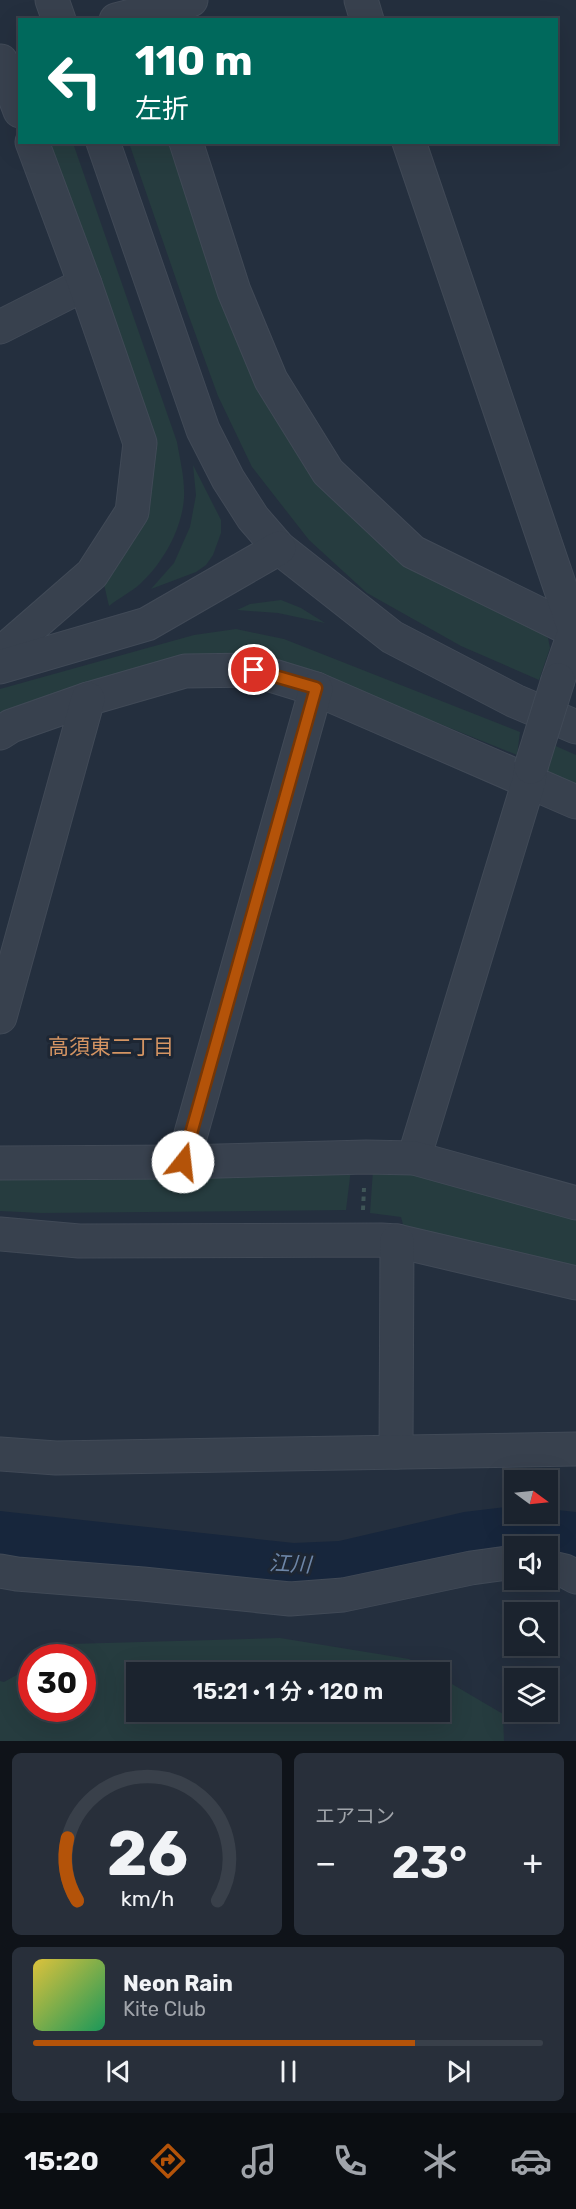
<!DOCTYPE html>
<html lang="ja">
<head>
<meta charset="utf-8">
<style>
	:root { --surface:#1b232e; --page:#282f3a; --text:#f1f3f6; --muted:#a0a4aa; --line:#39404a; --accent:#b45309 }
	body { margin:0; font-family:Rubik,"Noto Sans JP",sans-serif; background:var(--page); color:var(--text); height:100vh; display:flex; flex-direction:column; font-size:22px; white-space:nowrap }
	* { box-sizing:border-box; margin:0 }
	p { font-size:20px; color:var(--muted) }
	.icon { flex:none; width:33px; height:33px; fill:none; stroke:currentColor; stroke-width:2; stroke-linecap:round; stroke-linejoin:round }
	.map { position:relative; height:1741px; overflow:hidden }
	.drawer { display:flex; flex-direction:column; gap:12px; padding:12px; background:#0f1319; flex:1 }
	.drawer>* { flex:none }
	.hud { position:absolute; left:18px; top:18px; width:540px; height:126px; border-radius:0px; box-shadow:0 6px 24px #0002,0 0 0 2px var(--line); background:#00695c; color:#fff; overflow:hidden }
	.needle { width:39px; rotate:105deg }
	.buttons { position:absolute; left:504px; top:1470px; display:grid; gap:12px }
	.buttons a { display:grid; place-items:center; width:54px; height:54px; border-radius:0px; background:var(--surface); box-shadow:0 6px 24px #0002,0 0 0 2px var(--line); font-size:30px }
	.speed { position:absolute; left:18px; top:1644px; display:flex; gap:12px; font-size:30px; font-weight:700; text-align:center }
	.speed>* { display:grid; place-content:center; width:78px; height:78px; border-radius:50%; background:var(--surface); box-shadow:0 6px 24px #0002,0 0 0 2px var(--line); line-height:1 }
	.speed .limit { border:9px solid #d22; background:#fff; color:#111 }
	.pin { position:absolute; display:grid; place-items:center; width:51px; height:51px; color:#fff; margin:-26px; border:3px solid #fff; border-radius:50%; box-shadow:0 2px 6px #0007 }
	.me { position:absolute; width:66px; margin:-33px; rotate:16deg; stroke-linejoin:round; filter:drop-shadow(0 0 4px #0008) }
	.turn { display:flex; align-items:center; gap:21px; height:126px; padding:0 18px; font-size:27px }
	.turn .icon { width:78px; height:78px; stroke-width:2.5 }
	.turn b { display:block; font-size:42px; line-height:51px }
	.big { font-size:45px; font-weight:600; line-height:1.1 }
	.drawer .tile { flex:1; display:flex; flex-direction:column; justify-content:center; gap:9px; min-width:0; padding:0 21px; border-radius:9px; background:var(--page) }
	.drawer .dial { align-items:center; gap:0 }
	.dial svg { height:156px; overflow:visible; fill:none; stroke:var(--line); stroke-width:7; stroke-linecap:round; text-anchor:middle }
	.dial text { fill:var(--text); stroke:none }
	.song { display:flex; align-items:center; gap:18px }
	.cover { width:72px; height:72px; border-radius:9px; background:linear-gradient(135deg,hsl(50 70% 55%),hsl(150 70% 35%)) }
	.played { height:6px; border-radius:3px; background:linear-gradient(90deg,var(--accent) 75%,var(--line) 75%) }
	.keys { display:flex; justify-content:space-around; direction:ltr }
	.heat { display:flex; justify-content:space-between; align-items:center; font-size:33px; direction:ltr }
	.drawer .tiles { flex:1; display:grid; gap:12px; grid-template-columns:1fr 1fr }
	.tile:last-child { grid-column:span 2 }
	.trip { position:absolute; left:126px; top:1662px; width:324px; height:60px; border-radius:0px; background:var(--surface); box-shadow:0 6px 24px #0002,0 0 0 2px var(--line); font-weight:600; line-height:60px; text-align:center }
	.dock { display:flex; height:96px; justify-content:space-around; align-items:center; background:#0b0e12; color:var(--muted) }
	.dock .icon { width:42px; height:42px }
	.dock .selected { color:var(--accent) }
	.dock b { font-size:27px; color:var(--text) }
	.map>svg:first-child { display:block }
	.green { fill:#263c3f }
	.water { fill:#17263c }
	.lines { fill:none; stroke-linecap:round; stroke-linejoin:round }
	.minor-casing { stroke:#414a57; stroke-width:35 }
	.path { stroke:#3f5557; stroke-width:4; stroke-dasharray:4.5 4.5; stroke-linecap:butt }
	.minor { stroke:#38414e; stroke-width:33 }
	.minor-bridge-casing { stroke:#414a57; stroke-width:35; stroke-linecap:butt }
	.minor-bridge { stroke:#38414e; stroke-width:33 }
	.route-casing { stroke:#753606; stroke-width:15 }
	.route { stroke:#b45309; stroke-width:10 }
	.labels { text-anchor:middle; stroke-width:6; stroke-linejoin:round; paint-order:stroke }
	.neighbourhood-label { font-size:21px; fill:#d59563; stroke:#1d2633 }
	.water-label { font-size:21px; font-style:italic; fill:#6d86a8; stroke:#1d2633 }
</style>
</head>
<body>
<div class="map">
<svg width="576" height="1741" viewBox="0 0 576 1741">
	<rect width="100%" height="100%" fill="#242f3e"/>
	<g class="green">
		<path d="M42 143H73L177 442C180 460 185 479 184 498 182 529 163 563 140 584 131 592 119 598 109 606L103 580 151 480Z"/>
		<polygon points="129,143 168,143 223,301 262,398 322,487 403,559 495,611 541,632 548,638 550,648 539,680 461,646 367,593 309,540 252,467 218,396 187,311"/>
		<polygon points="193,465 221,520 221,533 213,555 206,565 196,572 151,589 174,563 190,527 196,495"/>
		<polygon points="281,600 301,608 325,623 278,613 237,610 250,604"/>
		<polygon points="236,629 284,639 520,732 517,755 299,667 238,653 187,655 0,715 0,689 194,635"/>
		<polygon points="549,743 576,755 576,791 545,776"/>
		<polygon points="351,1169 346,1210 41,1213 0,1211 0,1177"/>
		<polygon points="373,1170 415,1172 576,1218 576,1271 404,1228 401,1217 370,1213"/>
		<polygon points="280,1638 409,1659 433,1672 136,1672 136,1712 440,1712 440,1677 503,1714 504,1741 0,1741 0,1681 4,1682 31,1667 32,1708 82,1708 82,1658 47,1657 70,1644"/>
	</g>
	<polygon class="water" points="514,1506 514,1514 548,1514 548,1509 576,1512 576,1565 548,1558 548,1546 514,1546 338,1588 0,1558 0,1511 294,1543 339,1541 464,1512"/>
	<g class="lines">
		<defs>
			<g id="minor">
				<polyline points="52,0 59,20"/>
				<polyline points="361,0 367,20"/>
				<polyline points="116,20 191,0"/>
				<polyline points="1,61 20,111"/>
				<polyline points="103,142 203,430 228,479 253,518 279,548 392,637 515,701 576,727"/>
				<polyline points="186,142 234,291 271,380 328,472 413,552 576,632"/>
				<polyline points="409,142 575,631 558,680"/>
				<polyline points="0,327 85,284"/>
				<polyline points="0,654 92,574 132,512 140,443 85,284 32,142"/>
				<polyline points="0,667 147,624 279,548"/>
				<polyline points="0,733 11,726 88,699 185,671 254,670 316,689 576,802"/>
				<polyline points="0,1017 88,699"/>
				<polyline points="414,1158 529,781 531,767"/>
				<polyline points="183,1162 316,689"/>
				<polyline points="0,1163 183,1162 366,1157 414,1158 576,1203"/>
				<polyline points="0,1234 79,1241 381,1240 397,1241 576,1283"/>
				<polyline points="396,1452 397,1241"/>
				<polyline points="0,1454 56,1458 576,1449"/>
				<polyline points="548,1567 565,1571 576,1577"/>
				<polyline points="0,1571 17,1574 143,1584 290,1599 343,1595 471,1568 514,1562"/>
			</g>
		</defs>
		<use href="#minor" class="minor-casing"/>
		<polyline class="path" points="363,1210 364,1188"/>
		<use href="#minor" class="minor"/>
		<defs>
			<polyline id="minor-bridge" points="531,767 558,680"/>
		</defs>
		<use href="#minor-bridge" class="minor-bridge-casing"/>
		<use href="#minor-bridge" class="minor-bridge"/>
	</g>
	<g class="lines">
		<defs>
			<polyline id="route" points="183,1162 316,688 254,670"/>
		</defs>
		<use href="#route" class="route-casing"/>
		<use href="#route" class="route"/>
	</g>
	<g class="labels">
		<g class="neighbourhood-label">
			<text x="111" y="1054">高須東二丁目</text>
		</g>
		<g class="water-label">
			<text transform="translate(290 1564) rotate(3)" y="7">江川</text>
		</g>
	</g>
</svg>
<div class="buttons">
<a><svg class="needle" viewBox="-14 -14 28 28"><path d="M0-13l5 13h-10z" fill="#e53935"/><path d="M0 13l5-13h-10z" fill="#a0a4aa"/></svg></a>
<a><svg class="icon" aria-label="sound" viewBox="0 0 24 24"><path d="M4 9h4l5-4v14l-5-4H4zM17 9q2 3 0 6"/></svg></a>
<a><svg class="icon" aria-label="search" viewBox="0 0 24 24"><circle cx="10" cy="10" r="6"/><path d="M15 15l6 6"/></svg></a>
<a><svg class="icon" aria-label="layers" viewBox="0 0 24 24"><path d="M12 4l9 5-9 5-9-5zM3 14l9 5 9-5"/></svg></a>
</div>
<div class="speed"><div class="limit">30</div></div>
<div class="pin" style="left:254px;top:670px;background:#d93025"><svg class="icon" aria-label="arrive" viewBox="0 0 24 24"><path d="M6 21V4h12l-3 4 3 4H6"/></svg></div>
<svg class="me" style="left:183px;top:1162px" viewBox="-20 -20 40 40"><circle r="19" fill="#fff"/><path d="M0-13L10 11 0 6-10 11z" fill="#b45309"/></svg>
<div class="trip">15:21 · 1 分 · 120 m</div>
<div class="hud">
<div class="turn"><svg class="icon" aria-label="left" viewBox="0 0 24 24"><path d="M17 20v-9H6M10 6l-5 5 5 5"/></svg><div><b>110 m</b>左折</div></div>
</div>
</div>
<section class="drawer">
<div class="tiles">
<div class="tile dial"><svg viewBox="0 0 100 80">
<path d="M14 69A42 42 0 1 1 86 69"/>
<path d="M14 69A42 42 0 0 1 9 37" stroke="#b45309"/>
<text x="50" y="56" font-size="32" font-weight="700">26</text>
<text x="50" y="72" font-size="11">km/h</text>
</svg></div>
<div class="tile"><p>エアコン</p>
<div class="heat"><a>−</a><b class="big">23°</b><a>+</a></div>
</div>
<div class="tile">
<div class="song"><i class="cover"></i><div><b>Neon Rain</b><p>Kite Club</p></div></div>
<div class="played"></div>
<div class="keys"><svg class="icon" aria-label="previous" viewBox="0 0 24 24"><path d="M18 5L8 12l10 7zM5 5v14"/></svg><svg class="icon" aria-label="pause" viewBox="0 0 24 24"><path d="M8 5v14M16 5v14"/></svg><svg class="icon" aria-label="next" viewBox="0 0 24 24"><path d="M6 5l10 7-10 7zM19 5v14"/></svg></div>
</div>
</div>
</section>
<nav class="dock">
<b>15:20</b>
<svg class="icon selected" aria-label="directions" viewBox="0 0 24 24"><path d="M12 3l9 9-9 9-9-9zM9 14v-3h6M13 9l2 2-2 2"/></svg>
<svg class="icon" aria-label="music" viewBox="0 0 24 24"><path d="M9 18V5l10-2v13"/><circle cx="6" cy="18" r="3"/><circle cx="16" cy="16" r="3"/></svg>
<svg class="icon" aria-label="phone" viewBox="0 0 24 24"><path d="M5 4h4l2 5-3 2q2 4 5 5l2-3 5 2v4C11 20 4 13 5 4z"/></svg>
<svg class="icon" aria-label="climate" viewBox="0 0 24 24"><path d="M12 3v18M4 7l16 10M4 17L20 7"/></svg>
<svg class="icon" aria-label="car" viewBox="0 0 24 24"><path d="M5 17H2v-5l4-1 3-4h7l3 4 3 1v5h-3M9 17h6M6 11h13"/><circle cx="7" cy="17" r="2"/><circle cx="17" cy="17" r="2"/></svg>
</nav>
</body>
</html>
